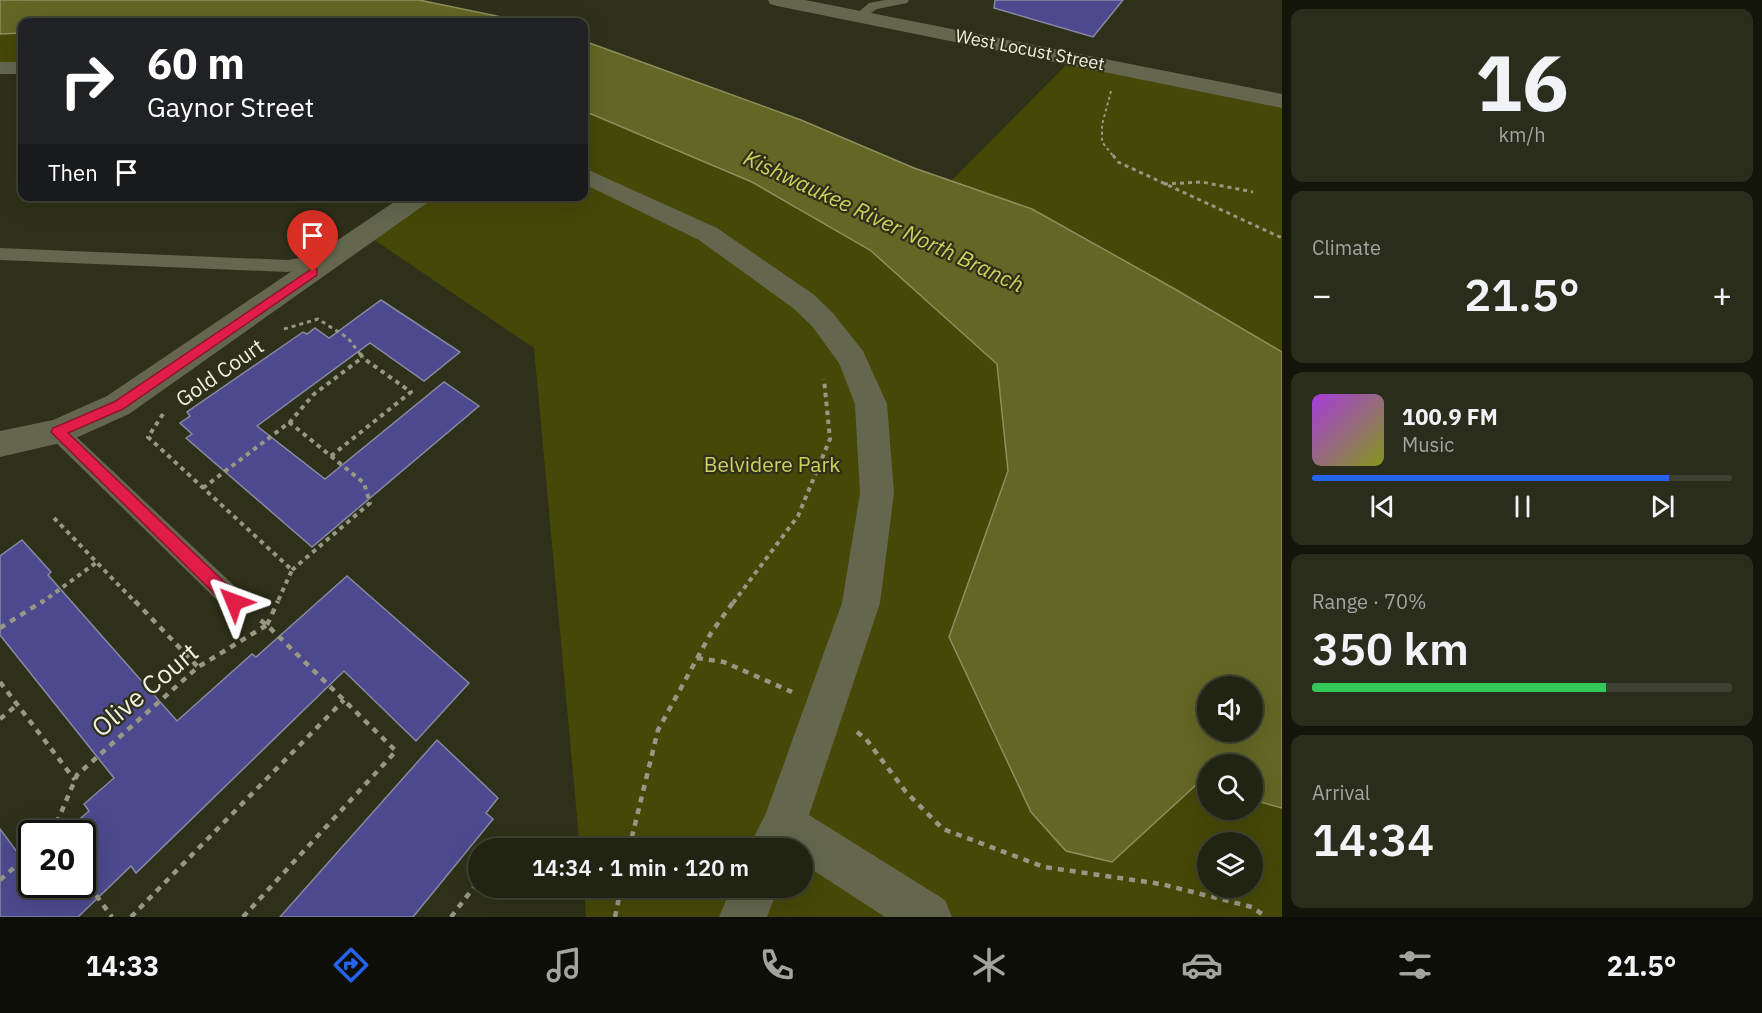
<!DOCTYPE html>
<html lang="en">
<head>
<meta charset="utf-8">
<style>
	:root { --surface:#222413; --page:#2a2c1c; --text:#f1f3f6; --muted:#a2a4a0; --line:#3f4133; --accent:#2563eb }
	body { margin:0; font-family:"IBM Plex Sans",sans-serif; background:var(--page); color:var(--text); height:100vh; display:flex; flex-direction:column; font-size:22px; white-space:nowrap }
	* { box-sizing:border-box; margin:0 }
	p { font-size:20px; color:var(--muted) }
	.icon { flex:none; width:33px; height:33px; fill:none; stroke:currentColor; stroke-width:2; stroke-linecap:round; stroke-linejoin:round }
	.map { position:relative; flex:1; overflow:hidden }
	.drawer { display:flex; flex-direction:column; gap:9px; padding:9px; background:#13140a; width:480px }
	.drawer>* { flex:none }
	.guide { position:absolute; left:18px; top:18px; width:570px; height:183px; border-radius:12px; box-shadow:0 6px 24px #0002,0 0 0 2px var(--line); background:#202124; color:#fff; overflow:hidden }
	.tools { position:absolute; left:1197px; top:676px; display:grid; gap:12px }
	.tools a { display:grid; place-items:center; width:66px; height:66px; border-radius:50%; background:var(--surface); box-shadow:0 6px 24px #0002,0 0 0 2px var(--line); font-size:30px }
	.speed { position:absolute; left:18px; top:820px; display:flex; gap:12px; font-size:30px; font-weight:700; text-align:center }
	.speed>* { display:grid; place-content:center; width:78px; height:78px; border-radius:50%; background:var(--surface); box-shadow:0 6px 24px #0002,0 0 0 2px var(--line); line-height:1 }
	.speed .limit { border:3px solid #111; border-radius:9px; background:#fff; color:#111 }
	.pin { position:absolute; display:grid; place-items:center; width:51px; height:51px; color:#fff; margin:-62px -26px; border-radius:50% 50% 50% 0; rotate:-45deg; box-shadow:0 0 6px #0007 }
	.pin .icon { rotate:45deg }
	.me { position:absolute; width:66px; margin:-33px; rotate:314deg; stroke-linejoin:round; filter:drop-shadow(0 0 4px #0008) }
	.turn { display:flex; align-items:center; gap:21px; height:126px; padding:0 30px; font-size:27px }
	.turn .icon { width:78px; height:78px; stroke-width:2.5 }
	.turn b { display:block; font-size:42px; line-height:51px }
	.then { display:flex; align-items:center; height:57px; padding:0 30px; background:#0003; gap:12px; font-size:22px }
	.big { font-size:45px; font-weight:600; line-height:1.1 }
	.drawer .tile { flex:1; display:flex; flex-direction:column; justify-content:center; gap:9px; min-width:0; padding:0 21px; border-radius:12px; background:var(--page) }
	.drawer .dial { align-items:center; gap:0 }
	.dial b { font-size:78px; line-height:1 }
	.song { display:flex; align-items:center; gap:18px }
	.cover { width:72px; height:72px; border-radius:9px; background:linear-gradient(135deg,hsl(280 70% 55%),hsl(70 70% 35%)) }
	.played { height:6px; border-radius:3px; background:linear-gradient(90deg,var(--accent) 85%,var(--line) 85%) }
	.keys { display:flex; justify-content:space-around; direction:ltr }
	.heat { display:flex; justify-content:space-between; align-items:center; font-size:33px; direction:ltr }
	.charge { height:9px; border-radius:4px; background:linear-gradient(90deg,#34c759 70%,var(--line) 0) }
	.trip { position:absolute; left:468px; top:838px; width:345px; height:60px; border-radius:30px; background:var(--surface); box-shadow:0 6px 24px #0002,0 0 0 2px var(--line); font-weight:600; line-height:60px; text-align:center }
	.dock { display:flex; height:96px; justify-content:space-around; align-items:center; background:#0e0e08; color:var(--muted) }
	.dock .icon { width:42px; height:42px }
	.dock .active { color:var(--accent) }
	.dock b { font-size:27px; color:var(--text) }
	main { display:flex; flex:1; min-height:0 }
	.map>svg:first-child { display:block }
	.green { fill:#464808; fill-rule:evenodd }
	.water { fill:#636624; stroke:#8d8f5d; stroke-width:1.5; fill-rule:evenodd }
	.building { fill:#4c498e; stroke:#8789a2; stroke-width:1.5 }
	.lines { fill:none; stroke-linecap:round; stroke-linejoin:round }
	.path-far3 { stroke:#969885; stroke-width:2; stroke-dasharray:3 3; stroke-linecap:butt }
	.path-far2 { stroke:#969885; stroke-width:3; stroke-dasharray:4 4; stroke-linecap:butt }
	.path-far1 { stroke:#969885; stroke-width:4; stroke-dasharray:4.5 4.5; stroke-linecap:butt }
	.path { stroke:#969885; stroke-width:4.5; stroke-dasharray:6 6; stroke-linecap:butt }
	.lane { fill:#64674e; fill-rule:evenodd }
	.street { fill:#64674e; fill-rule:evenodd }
	.secondary { fill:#64674e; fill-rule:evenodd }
	.route { fill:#e11d48; stroke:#92132f; stroke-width:1.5 }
	.labels { text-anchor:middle; stroke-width:4.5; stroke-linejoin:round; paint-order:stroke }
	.far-street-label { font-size:18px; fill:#eff0e2; stroke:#2e3019 }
	.street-label { font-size:21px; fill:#eff0e2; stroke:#2e3019 }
	.park-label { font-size:21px; fill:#ccd25d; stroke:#2e3019 }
	.water-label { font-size:22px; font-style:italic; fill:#ccd25d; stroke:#2e3019 }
	.near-street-label { font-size:26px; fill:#eff0e2; stroke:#2e3019 }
</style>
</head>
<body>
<main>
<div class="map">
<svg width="1282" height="917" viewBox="0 0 1282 917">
	<rect width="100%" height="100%" fill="#2e3019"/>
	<g class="green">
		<polygon points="22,33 22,68 0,68 0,34"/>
		<polygon points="1073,58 1282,101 1282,352 1173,288 1032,209 951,181"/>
		<path d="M584 111 752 182 870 250 997 364 1008 471 949 637 1112 862 1196 785 1207 788 1208 810H1252L1253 800 1282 808V917H586L584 888H802V849H580L534 348 367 235 421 197 584 196ZM1208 843H1252V888H1208Z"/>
	</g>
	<g class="water">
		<polygon points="0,0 419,0 526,22 22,22 22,33 0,34"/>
		<path d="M584 41 801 120 914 168 1032 209 1173 288 1282 352V808L1253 800 1252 765H1208L1207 788 1196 785 1112 862 1066 851 1031 812 949 637 1008 471 997 364 870 250 752 182 584 111ZM1208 687H1252V732H1208Z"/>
	</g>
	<g class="building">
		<polygon points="995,0 1123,0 1093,37 994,8"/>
		<polygon points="381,300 460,352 424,381 370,343 257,426 325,479 444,382 479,406 312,547 186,438 192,434 180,423 190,416 187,412 303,332 307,334 315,328 329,338"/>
		<polygon points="22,540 51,572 48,575 177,721 252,654 256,657 347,576 469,683 416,741 344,671 136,873 131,866 78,917 0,917 0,829 32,872 32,885 82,885 82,834 79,834 73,825 89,811 84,804 114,778 0,635 0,556"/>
		<polygon points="437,740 498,798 486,813 493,819 413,917 280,917"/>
	</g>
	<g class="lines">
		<polyline class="path-far3" points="1111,91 1102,125 1102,142 1114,157"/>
		<g class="path-far2">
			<polyline points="1113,155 1118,162 1282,238"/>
			<polyline points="1164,184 1202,182 1253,192"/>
			<polyline points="563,196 576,202"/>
			<polyline points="284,329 318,319 348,338 360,354"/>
		</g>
		<g class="path-far1">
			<polyline points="163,414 148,437 292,570 277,603"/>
			<polyline points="289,422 364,483 370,503 292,570"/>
			<polyline points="331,456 411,392 363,358 359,352"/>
			<polyline points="203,488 290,422 313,395 363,357"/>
			<polyline points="54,518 136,603"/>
			<polyline points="41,603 97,562"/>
			<polyline points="733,603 798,516 830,439 824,379"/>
		</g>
		<g class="path">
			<polyline points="135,601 198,667"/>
			<polyline points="267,625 278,601"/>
			<polyline points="0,628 43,601"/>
			<polyline points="697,658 724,662 792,692"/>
			<polyline points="0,682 75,780"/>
			<polyline points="0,719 17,705"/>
			<polyline points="857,732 866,739 906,792 943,829 1044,867 1161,884 1252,907 1266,917"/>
			<polyline points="52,834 77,775 198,667 267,625"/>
			<polyline points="629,849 658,730 711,633 734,601"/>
			<polyline points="82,876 112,917"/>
			<polyline points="0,880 32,852"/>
			<polyline points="131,917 344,700"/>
			<polyline points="243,917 396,751 267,625 256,617"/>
			<polyline points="451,917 478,882"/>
			<polyline points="615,917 621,888"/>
		</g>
		<g class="lane">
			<polygon points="885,0 909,0 907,3 877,9 860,20 854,16 869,3"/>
			<polygon points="0,248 288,260 329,253 335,255 338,259 335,263 329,265 288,272 0,260"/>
			<polygon points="58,424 65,426 242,593 246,601 242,609 234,612 226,609 51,438 48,432 51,426"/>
		</g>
		<g class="street">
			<rect x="0" y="62" width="22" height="12"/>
			<polygon points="584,168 717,228 813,294 832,312 863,351 887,404 894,493 880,603 809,815 945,900 952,917 885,917 802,863 802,849 748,849 766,813 842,603 860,493 855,404 839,363 812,326 793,308 699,240 584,184"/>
			<polygon points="403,196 433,196 430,201 129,414 69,441 0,457 0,431 53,420 107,396"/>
			<polygon points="731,888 778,888 767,917 719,917"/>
		</g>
		<polygon class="secondary" points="768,0 805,0 1282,94 1282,108 777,6 770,4"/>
	</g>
	<polygon class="route" points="313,268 317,269 317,275 123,409 68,433 239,596 241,602 239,607 234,609 228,607 51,432 53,428 114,402"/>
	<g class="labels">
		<g class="far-street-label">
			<text transform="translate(1030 50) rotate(11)" y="6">West Locust Street</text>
		</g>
		<g class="street-label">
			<text transform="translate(220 373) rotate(-35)" y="7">Gold Court</text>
		</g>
		<g class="park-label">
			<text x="772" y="472">Belvidere Park</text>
		</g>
		<g class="water-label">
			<text transform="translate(884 221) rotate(25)" y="8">Kishwaukee River North Branch</text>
		</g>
		<g class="near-street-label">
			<text transform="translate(145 690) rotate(-40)" y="9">Olive Court</text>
		</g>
	</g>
</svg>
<div class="tools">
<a><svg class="icon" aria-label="sound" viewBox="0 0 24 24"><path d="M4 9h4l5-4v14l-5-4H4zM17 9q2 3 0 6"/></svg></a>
<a><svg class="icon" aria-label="search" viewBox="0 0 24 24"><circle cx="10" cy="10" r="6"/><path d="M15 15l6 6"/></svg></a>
<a><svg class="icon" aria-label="layers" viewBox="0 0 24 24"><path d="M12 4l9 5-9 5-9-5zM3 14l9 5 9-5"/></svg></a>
</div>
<div class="speed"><div class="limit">20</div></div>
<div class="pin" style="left:313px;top:272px;background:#d93025"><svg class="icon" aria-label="arrive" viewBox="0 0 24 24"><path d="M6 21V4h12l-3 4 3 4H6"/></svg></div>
<svg class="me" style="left:234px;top:602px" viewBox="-20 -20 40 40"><path d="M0-17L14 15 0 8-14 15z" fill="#e11d48" stroke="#fff" stroke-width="4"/></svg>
<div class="trip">14:34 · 1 min · 120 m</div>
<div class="guide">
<div class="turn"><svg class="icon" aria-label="right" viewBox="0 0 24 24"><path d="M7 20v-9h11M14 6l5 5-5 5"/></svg><div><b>60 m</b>Gaynor Street</div></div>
<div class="then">Then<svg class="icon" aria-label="arrive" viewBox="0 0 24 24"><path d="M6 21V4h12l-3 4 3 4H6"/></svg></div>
</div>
</div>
<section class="drawer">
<div class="tile dial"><b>16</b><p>km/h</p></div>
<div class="tile"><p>Climate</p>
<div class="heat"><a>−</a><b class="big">21.5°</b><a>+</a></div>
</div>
<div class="tile">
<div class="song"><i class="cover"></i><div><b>100.9 FM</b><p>Music</p></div></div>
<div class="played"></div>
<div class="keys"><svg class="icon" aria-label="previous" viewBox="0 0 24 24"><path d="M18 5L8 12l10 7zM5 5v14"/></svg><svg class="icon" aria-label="pause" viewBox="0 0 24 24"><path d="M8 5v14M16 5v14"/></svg><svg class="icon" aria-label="next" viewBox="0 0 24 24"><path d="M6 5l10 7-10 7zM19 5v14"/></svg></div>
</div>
<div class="tile"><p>Range · 70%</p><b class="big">350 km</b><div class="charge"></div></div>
<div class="tile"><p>Arrival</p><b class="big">14:34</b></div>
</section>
</main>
<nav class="dock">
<b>14:33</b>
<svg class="icon active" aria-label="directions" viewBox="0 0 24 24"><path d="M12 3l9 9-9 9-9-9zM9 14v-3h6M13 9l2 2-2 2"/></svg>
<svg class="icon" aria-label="music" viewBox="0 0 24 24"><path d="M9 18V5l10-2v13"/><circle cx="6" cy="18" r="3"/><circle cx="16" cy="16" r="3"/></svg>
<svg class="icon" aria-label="phone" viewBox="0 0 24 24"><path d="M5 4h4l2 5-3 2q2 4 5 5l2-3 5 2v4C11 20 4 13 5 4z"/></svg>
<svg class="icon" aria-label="climate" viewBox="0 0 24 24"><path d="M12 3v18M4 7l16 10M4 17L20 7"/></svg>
<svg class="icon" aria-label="car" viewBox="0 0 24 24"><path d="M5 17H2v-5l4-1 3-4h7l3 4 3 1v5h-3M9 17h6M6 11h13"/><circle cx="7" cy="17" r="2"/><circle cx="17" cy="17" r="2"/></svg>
<svg class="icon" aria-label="filters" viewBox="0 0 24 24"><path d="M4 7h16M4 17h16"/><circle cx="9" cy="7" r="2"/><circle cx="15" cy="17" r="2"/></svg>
<b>21.5°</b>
</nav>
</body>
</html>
